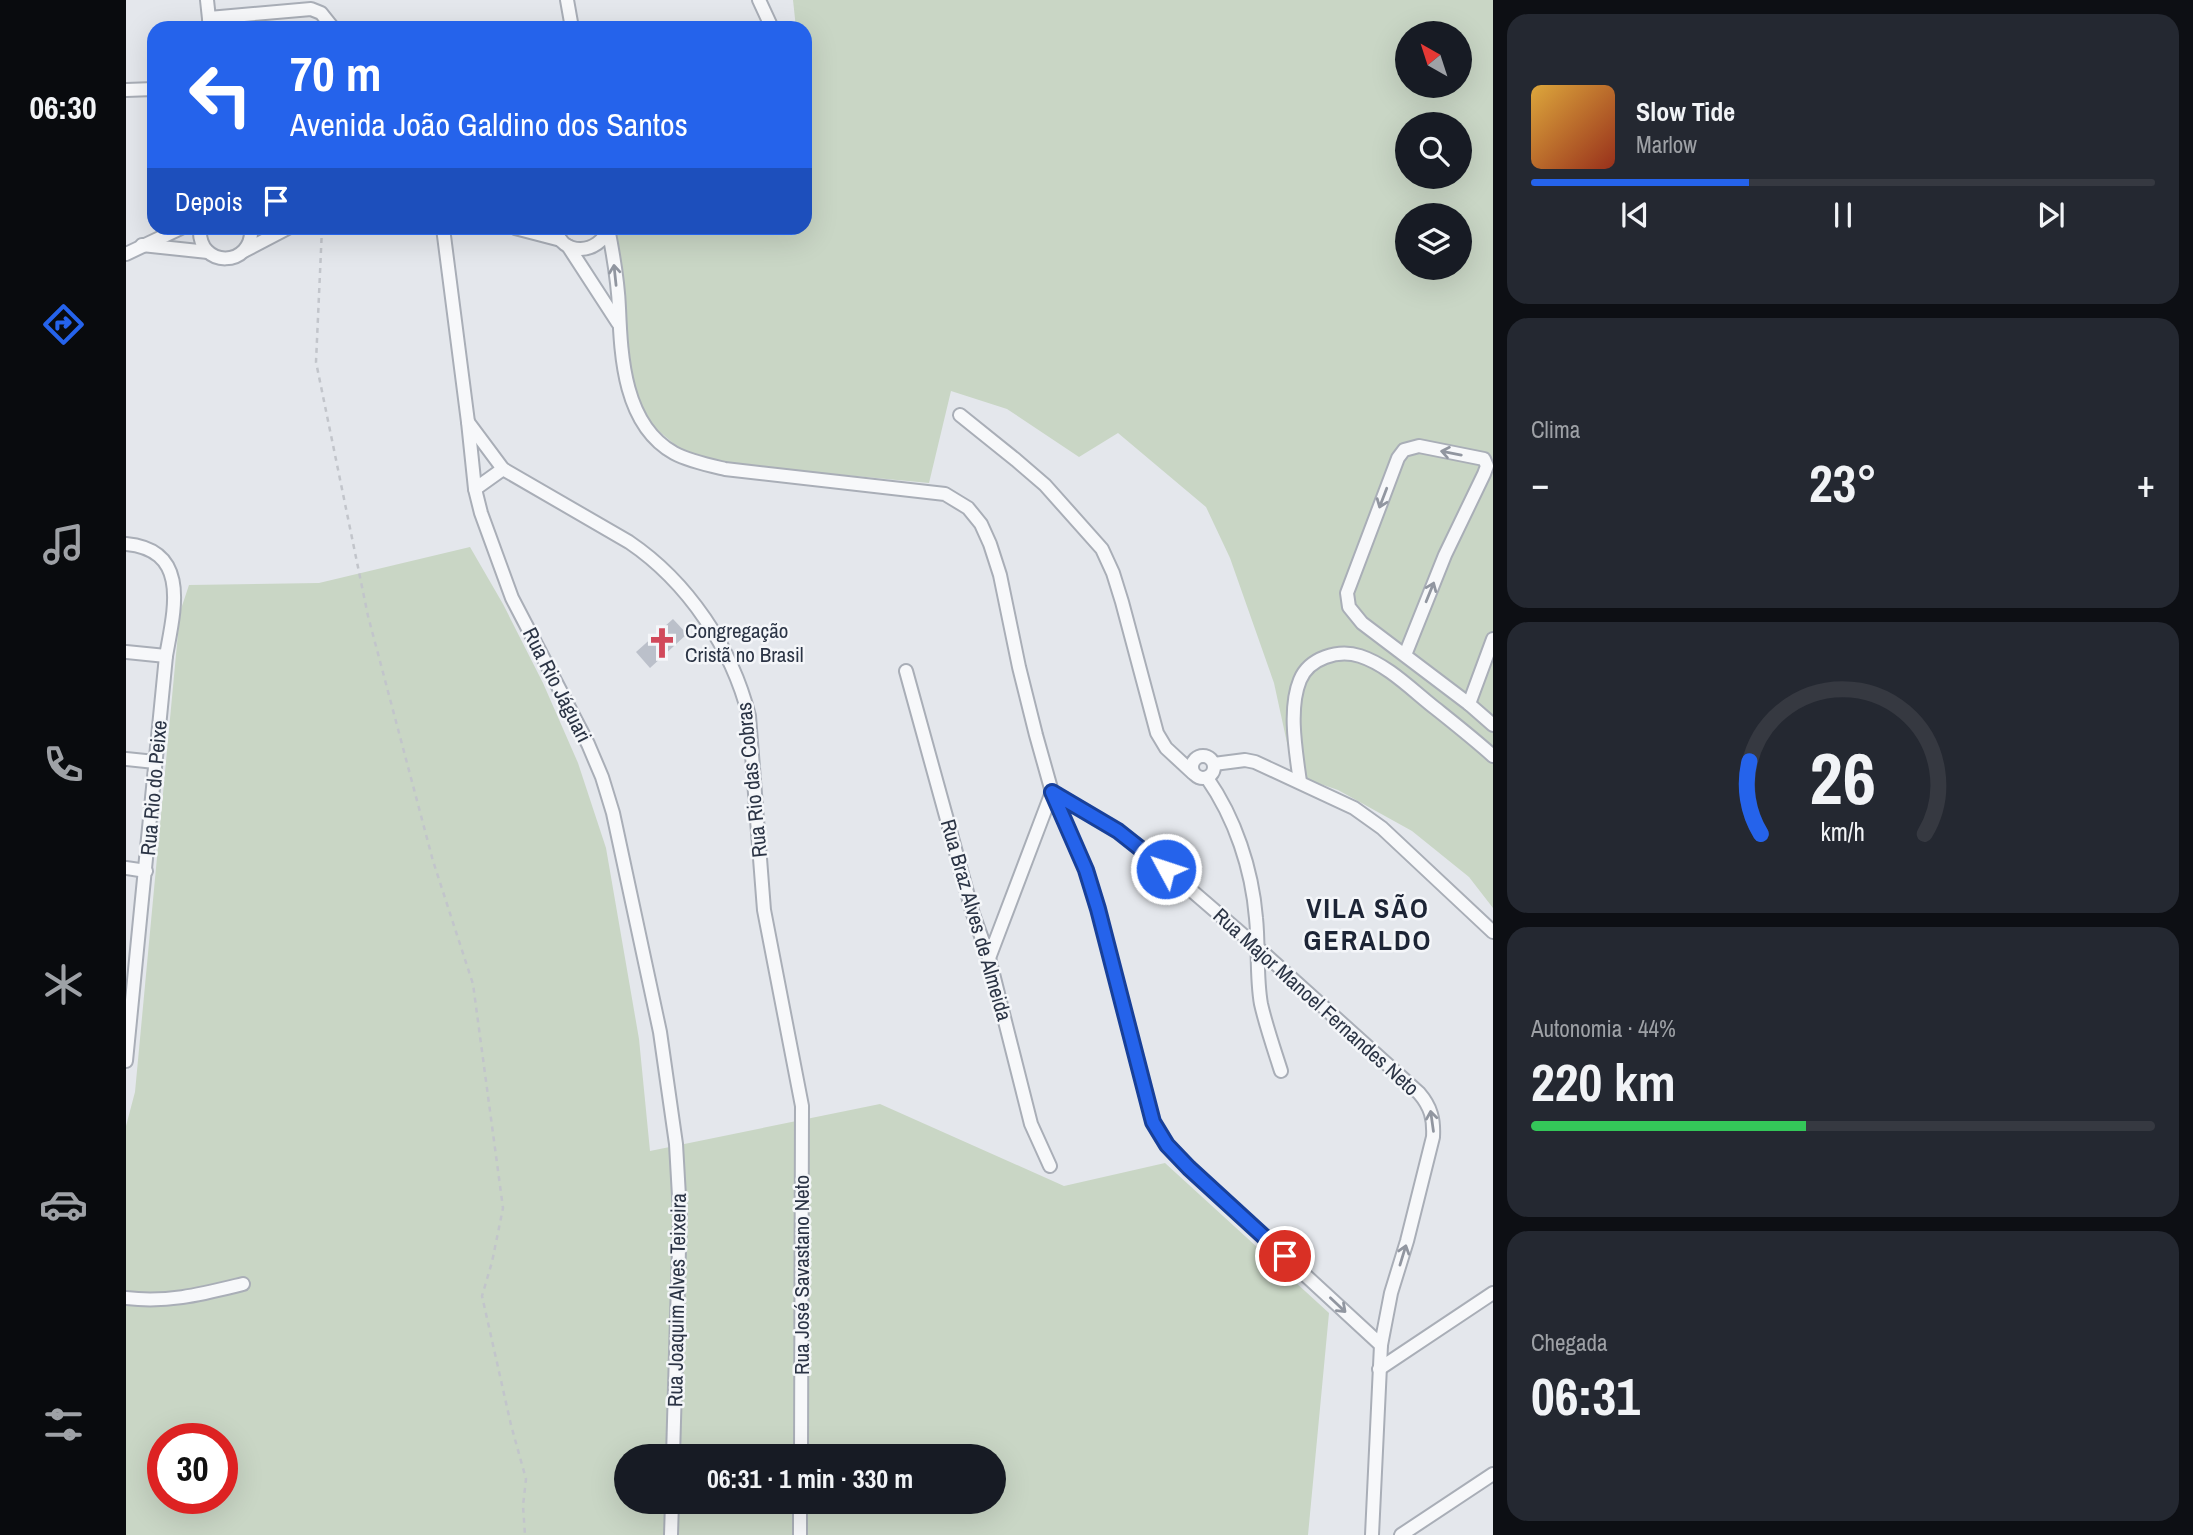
<!DOCTYPE html>
<html lang="pt">
<head>
<meta charset="utf-8">
<style>
	:root { --surface:#171b24; --page:#242831; --text:#f1f3f6; --muted:#9ea1a6; --line:#363941; --accent:#2563eb }
	body { margin:0; font-family:"Archivo Narrow",sans-serif; background:var(--page); color:var(--text); height:100vh; display:flex; flex-direction:column; font-size:26px; white-space:nowrap }
	* { box-sizing:border-box; margin:0 }
	p { font-size:23px; color:var(--muted) }
	.icon { flex:none; width:38px; height:38px; fill:none; stroke:currentColor; stroke-width:2; stroke-linecap:round; stroke-linejoin:round }
	.map { position:relative; flex:1; overflow:hidden }
	.panel { display:flex; flex-direction:column; gap:14px; padding:14px; background:#0d0f14; width:700px }
	.panel>* { flex:none }
	.hud { position:absolute; left:21px; top:21px; width:665px; height:214px; border-radius:21px; box-shadow:0 7px 28px #0002; background:#2563eb; color:#fff; overflow:hidden }
	.needle { width:46px; rotate:321deg }
	.tools { position:absolute; left:1269px; top:21px; display:grid; gap:14px }
	.tools a { display:grid; place-items:center; width:77px; height:77px; border-radius:50%; background:var(--surface); box-shadow:0 7px 28px #0002; font-size:35px }
	.speed { position:absolute; left:21px; top:1423px; display:flex; gap:14px; font-size:35px; font-weight:700; text-align:center }
	.speed>* { display:grid; place-content:center; width:91px; height:91px; border-radius:50%; background:var(--surface); box-shadow:0 7px 28px #0002; line-height:1 }
	.speed .limit { border:10px solid #d22; background:#fff; color:#111 }
	.pin { position:absolute; display:grid; place-items:center; width:60px; height:60px; color:#fff; margin:-30px; border:4px solid #fff; border-radius:50%; box-shadow:0 2px 7px #0007 }
	.me { position:absolute; width:77px; margin:-38px; rotate:310deg; stroke-linejoin:round; filter:drop-shadow(0 0 5px #0008) }
	.turn { display:flex; align-items:center; gap:24px; height:147px; padding:0 28px; font-size:32px }
	.turn .icon { width:91px; height:91px; stroke-width:2.5 }
	.turn b { display:block; font-size:49px; line-height:60px }
	.then { display:flex; align-items:center; height:66px; padding:0 28px; background:#0003; gap:14px; font-size:26px }
	.big { font-size:52px; font-weight:800; line-height:1.1 }
	.panel .card { flex:1; display:flex; flex-direction:column; justify-content:center; gap:10px; min-width:0; padding:0 24px; border-radius:21px; background:var(--page) }
	.panel .dial { align-items:center; gap:0 }
	.dial svg { height:182px; overflow:visible; fill:none; stroke:var(--line); stroke-width:7; stroke-linecap:round; text-anchor:middle }
	.dial text { fill:var(--text); stroke:none }
	.song { display:flex; align-items:center; gap:21px }
	.cover { width:84px; height:84px; border-radius:10px; background:linear-gradient(135deg,hsl(40 70% 55%),hsl(10 70% 35%)) }
	.played { height:7px; border-radius:4px; background:linear-gradient(90deg,var(--accent) 35%,var(--line) 35%) }
	.keys { display:flex; justify-content:space-around; direction:ltr }
	.heat { display:flex; justify-content:space-between; align-items:center; font-size:38px; direction:ltr }
	.charge { height:10px; border-radius:5px; background:linear-gradient(90deg,#34c759 44%,var(--line) 0) }
	.trip { position:absolute; left:488px; top:1444px; width:392px; height:70px; border-radius:35px; background:var(--surface); box-shadow:0 7px 28px #0002; font-weight:800; line-height:70px; text-align:center }
	main { display:flex; flex:1; min-height:0 }
	.menu { display:flex; flex-direction:column; width:126px; justify-content:space-around; align-items:center; background:#090b0e; color:var(--muted) }
	.menu .icon { width:49px; height:49px }
	.menu .on { color:var(--accent) }
	.menu b { font-size:32px; color:var(--text) }
	.map>svg:first-child { display:block }
	.green { fill:#c9d6c5; fill-rule:evenodd }
	.building { fill:#bbc0ca }
	.lines { fill:none; stroke-linecap:round; stroke-linejoin:round }
	.minor-casing { stroke:#a9aeb7; stroke-width:16 }
	.path { stroke:#c2c5cb; stroke-width:2.5; stroke-dasharray:5 5; stroke-linecap:butt }
	.minor { stroke:#f7f8fa; stroke-width:12 }
	.oneway { stroke:#9196a0 }
	.route-casing { stroke:#184099; stroke-width:18 }
	.route { stroke:#2563eb; stroke-width:12 }
	.labels { text-anchor:middle; stroke-width:5; stroke-linejoin:round; paint-order:stroke }
	.poi-label { font-size:21px; fill:#2b3445; stroke:#f4f6f9; text-anchor:start }
	.street-label { font-size:21px; fill:#2b3445; stroke:#f4f6f9 }
	.district-label { font-size:28px; font-weight:bold; letter-spacing:2px; fill:#1d2536; stroke:#f4f6f9 }
</style>
</head>
<body>
<main>
<nav class="menu">
<b>06:30</b>
<svg class="icon on" aria-label="directions" viewBox="0 0 24 24"><path d="M12 3l9 9-9 9-9-9zM9 14v-3h6M13 9l2 2-2 2"/></svg>
<svg class="icon" aria-label="music" viewBox="0 0 24 24"><path d="M9 18V5l10-2v13"/><circle cx="6" cy="18" r="3"/><circle cx="16" cy="16" r="3"/></svg>
<svg class="icon" aria-label="phone" viewBox="0 0 24 24"><path d="M5 4h4l2 5-3 2q2 4 5 5l2-3 5 2v4C11 20 4 13 5 4z"/></svg>
<svg class="icon" aria-label="climate" viewBox="0 0 24 24"><path d="M12 3v18M4 7l16 10M4 17L20 7"/></svg>
<svg class="icon" aria-label="car" viewBox="0 0 24 24"><path d="M5 17H2v-5l4-1 3-4h7l3 4 3 1v5h-3M9 17h6M6 11h13"/><circle cx="7" cy="17" r="2"/><circle cx="17" cy="17" r="2"/></svg>
<svg class="icon" aria-label="filters" viewBox="0 0 24 24"><path d="M4 7h16M4 17h16"/><circle cx="9" cy="7" r="2"/><circle cx="15" cy="17" r="2"/></svg>
</nav>
<div class="map">
<svg width="1367" height="1535" viewBox="0 0 1367 1535">
	<rect width="100%" height="100%" fill="#e4e7ec"/>
	<g class="green">
		<path d="M667 0H1367V908L1343 877 1286 831 1212 790 1168 775 1148 683 1104 558 1080 507 992 433 953 457 881 409 825 391 803 483 591 463 554 449 521 421 501 382 485 228H679V28H670ZM1281 33H1334V86H1281ZM1281 124H1334V177H1281ZM1281 215H1334V268H1281Z"/>
		<path d="M344 547 377 604 417 683 452 763 480 848 513 1039 524 1151 754 1104 938 1186 1039 1163 1203 1313 1182 1535H0V1126L9 1092 54 612 63 585 193 583ZM37 1438H96V1498H37ZM500 1456H868V1502H500Z"/>
	</g>
	<polygon class="building" points="547,619 561,634 524,668 510,652"/>
	<g class="lines">
		<defs>
			<g id="minor">
				<polyline points="81,0 84,28"/>
				<polyline points="441,0 446,28"/>
				<polyline points="633,0 646,28"/>
				<polyline points="83,18 185,9 195,13 207,28"/>
				<polyline points="0,90 28,89"/>
				<path d="M74 228C71 269 128 268 125 228"/>
				<polyline points="317,228 342,422 349,489 355,513 386,598 462,744 476,777 487,813 534,1032 550,1144 554,1214 547,1456"/>
				<polyline points="389,228 435,240"/>
				<path d="M429 228C435 257 474 255 482 228"/>
				<path d="M482 228C487 253 492 281 493 308 495 357 498 425 548 453 563 461 582 465 599 469L819 494 842 508 855 524 864 544 874 575 893 667 910 735 926 792 960 870 972 909 1027 1122 1041 1145 1063 1168 1255 1345"/>
				<polyline points="16,245 82,252"/>
				<polyline points="442,246 492,323"/>
				<polyline points="118,251 162,228"/>
				<polyline points="0,254 55,228"/>
				<polyline points="834,415 890,460 919,485 976,549 987,573 996,602 1031,733 1040,748 1067,773"/>
				<path d="M342 422 377 469 503 542C562 582 606 648 623 716L638 910 676 1106 675 1456"/>
				<polyline points="349,489 377,469"/>
				<path d="M0 544C65 550 48 611 40 656L0 1061"/>
				<polyline points="0,652 40,656"/>
				<polyline points="1279,655 1319,555 1358,474 1361,466 1358,459 1293,446 1278,450 1272,458 1221,593 1223,607 1236,623 1343,704 1367,725"/>
				<polyline points="780,671 847,914 863,958 905,1124 924,1166"/>
				<polyline points="1343,704 1367,639"/>
				<circle cx="1077" cy="767" r="11"/>
				<polyline points="0,759 29,762"/>
				<polyline points="1088,764 1119,760 1129,762 1228,808 1256,828 1367,932"/>
				<path d="M1081 778C1109 818 1126 869 1130 918 1133 946 1130 976 1135 1004 1140 1026 1148 1049 1155 1071"/>
				<path d="M1174 782C1170 752 1162 709 1174 680 1183 658 1212 649 1234 656 1262 665 1286 690 1309 708 1329 724 1348 739 1367 756"/>
				<path d="M927 792 992 831 1022 853 1131 947 1293 1093C1305 1107 1308 1119 1307 1137L1281 1241 1265 1293 1255 1345 1246 1535"/>
				<polyline points="0,868 20,871"/>
				<polyline points="863,958 926,792"/>
				<path d="M0 1298C43 1303 76 1294 117 1284"/>
				<polyline points="1253,1369 1367,1293"/>
				<polyline points="545,1535 546,1502"/>
				<polyline points="674,1535 674,1502"/>
				<polyline points="1275,1535 1367,1474"/>
			</g>
		</defs>
		<use href="#minor" class="minor-casing"/>
		<polyline class="path" points="196,228 190,362 242,616 307,861 347,984 377,1208 366,1262 356,1296 385,1425 400,1479 397,1506 399,1535"/>
		<use href="#minor" class="minor"/>
	</g>
	<defs><path id="oneway-shaft" d="M-6 0H5M1.5-3L5.5 0L1.5 3" fill="none" stroke-width="1.6" stroke-linecap="round" stroke-linejoin="round" transform="scale(1.75)"/></defs>
	<g class="oneway">
		<use href="#oneway-shaft" transform="translate(489 275) rotate(-96)"/>
		<use href="#oneway-shaft" transform="translate(1325 453) rotate(-169)"/>
		<use href="#oneway-shaft" transform="translate(1257 498) rotate(111)"/>
		<use href="#oneway-shaft" transform="translate(1304 592) rotate(-68)"/>
		<use href="#oneway-shaft" transform="translate(1306 1121) rotate(-98)"/>
		<use href="#oneway-shaft" transform="translate(1277 1255) rotate(-73)"/>
		<use href="#oneway-shaft" transform="translate(1212 1305) rotate(43)"/>
	</g>
	<g class="lines">
		<defs>
			<polyline id="route" points="1040,869 992,831 926,792 960,870 972,909 1027,1122 1041,1145 1063,1168 1159,1256"/>
		</defs>
		<use href="#route" class="route-casing"/>
		<use href="#route" class="route"/>
	</g>
	<defs>
		<symbol id="church-bare" viewBox="-9 -9 18 18"><path d="M-1.2-6h2.4v3.5h3.3v2.4h-3.3V6h-2.4V-.1h-3.3v-2.4h3.3Z" fill="#d1495b" stroke="#f4f6f9" stroke-width="2.5" paint-order="stroke"/></symbol>
	</defs>
	<g fill-rule="evenodd">
		<use href="#church-bare" x="514" y="621" width="44" height="44"/>
	</g>
	<g class="labels">
		<g class="poi-label">
			<text x="559" y="638">Congregação<tspan x="559" dy="24">Cristã no Brasil</tspan></text>
		</g>
		<g class="street-label">
			<text transform="translate(431 685) rotate(63)" y="7">Rua Rio Jáguari</text>
			<text transform="translate(626 780) rotate(-96)" y="7">Rua Rio das Cobras</text>
			<text transform="translate(28 788) rotate(-85)" y="7">Rua Rio do Peixe</text>
			<text transform="translate(850 920) rotate(74)" y="7">Rua Braz Alves de Almeida</text>
			<text transform="translate(1190 1002) rotate(42)" y="7">Rua Major Manoel Fernandes Neto</text>
			<text transform="translate(676 1275) rotate(-90)" y="7">Rua José Savastano Neto</text>
			<text transform="translate(551 1300) rotate(-89)" y="7">Rua Joaquim Alves Teixeira</text>
		</g>
		<g class="district-label">
			<text x="1242" y="918">VILA SÃO<tspan x="1242" dy="32">GERALDO</tspan></text>
		</g>
	</g>
</svg>
<div class="tools">
<a><svg class="needle" viewBox="-14 -14 28 28"><path d="M0-13l5 13h-10z" fill="#e53935"/><path d="M0 13l5-13h-10z" fill="#9ea1a6"/></svg></a>
<a><svg class="icon" aria-label="search" viewBox="0 0 24 24"><circle cx="10" cy="10" r="6"/><path d="M15 15l6 6"/></svg></a>
<a><svg class="icon" aria-label="layers" viewBox="0 0 24 24"><path d="M12 4l9 5-9 5-9-5zM3 14l9 5 9-5"/></svg></a>
</div>
<div class="speed"><div class="limit">30</div></div>
<div class="pin" style="left:1159px;top:1256px;background:#d93025"><svg class="icon" aria-label="arrive" viewBox="0 0 24 24"><path d="M6 21V4h12l-3 4 3 4H6"/></svg></div>
<svg class="me" style="left:1040px;top:869px" viewBox="-20 -20 40 40"><circle r="17" fill="#2563eb" stroke="#fff" stroke-width="3"/><path d="M0-11L8 9 0 5-8 9z" fill="#fff"/></svg>
<div class="trip">06:31 · 1 min · 330 m</div>
<div class="hud">
<div class="turn"><svg class="icon" aria-label="left" viewBox="0 0 24 24"><path d="M17 20v-9H6M10 6l-5 5 5 5"/></svg><div><b>70 m</b>Avenida João Galdino dos Santos</div></div>
<div class="then">Depois<svg class="icon" aria-label="arrive" viewBox="0 0 24 24"><path d="M6 21V4h12l-3 4 3 4H6"/></svg></div>
</div>
</div>
<section class="panel">
<div class="card">
<div class="song"><i class="cover"></i><div><b>Slow Tide</b><p>Marlow</p></div></div>
<div class="played"></div>
<div class="keys"><svg class="icon" aria-label="previous" viewBox="0 0 24 24"><path d="M18 5L8 12l10 7zM5 5v14"/></svg><svg class="icon" aria-label="pause" viewBox="0 0 24 24"><path d="M8 5v14M16 5v14"/></svg><svg class="icon" aria-label="next" viewBox="0 0 24 24"><path d="M6 5l10 7-10 7zM19 5v14"/></svg></div>
</div>
<div class="card"><p>Clima</p>
<div class="heat"><a>−</a><b class="big">23°</b><a>+</a></div>
</div>
<div class="card dial"><svg viewBox="0 0 100 80">
<path d="M14 69A42 42 0 1 1 86 69"/>
<path d="M14 69A42 42 0 0 1 9 37" stroke="#2563eb"/>
<text x="50" y="56" font-size="32" font-weight="700">26</text>
<text x="50" y="72" font-size="11">km/h</text>
</svg></div>
<div class="card"><p>Autonomia · 44%</p><b class="big">220 km</b><div class="charge"></div></div>
<div class="card"><p>Chegada</p><b class="big">06:31</b></div>
</section>
</main>
</body>
</html>
